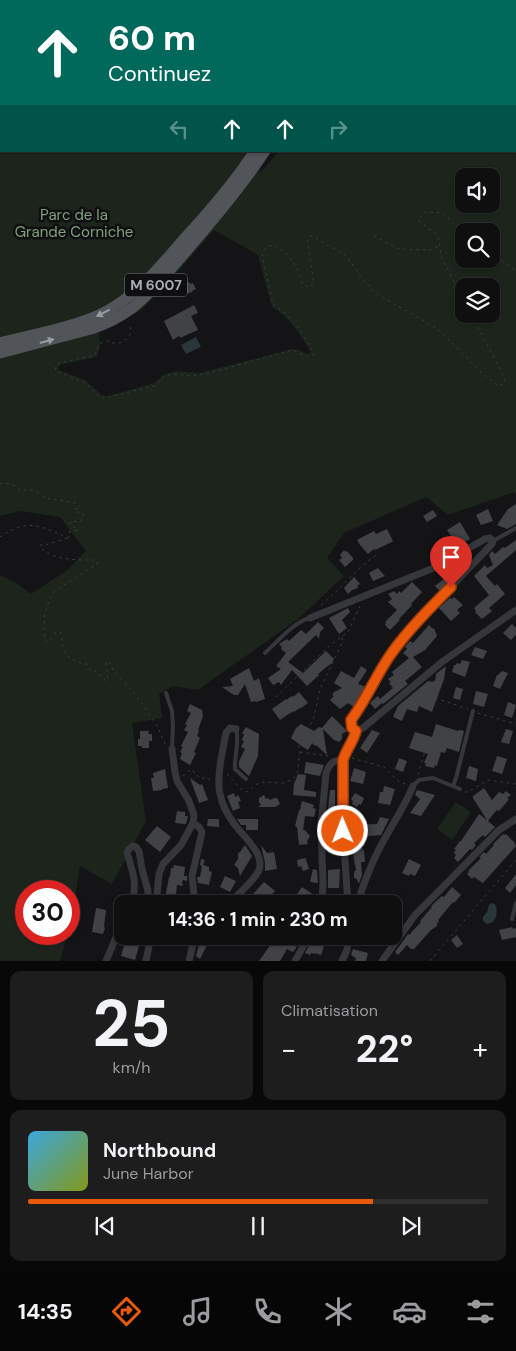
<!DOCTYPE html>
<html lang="fr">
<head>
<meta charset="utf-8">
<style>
	:root { --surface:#0f0f10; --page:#1d1d1e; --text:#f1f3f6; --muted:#9b9c9f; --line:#2f2f30; --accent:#ea580c }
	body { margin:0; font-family:"DM Sans",sans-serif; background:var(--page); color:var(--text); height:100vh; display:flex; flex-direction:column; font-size:19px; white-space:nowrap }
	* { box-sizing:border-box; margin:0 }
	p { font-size:16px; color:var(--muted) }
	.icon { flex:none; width:28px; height:28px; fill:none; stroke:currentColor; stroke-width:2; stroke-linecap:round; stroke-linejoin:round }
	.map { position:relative; height:961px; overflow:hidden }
	.side { display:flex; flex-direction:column; gap:10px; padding:10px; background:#080809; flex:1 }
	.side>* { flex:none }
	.hud { position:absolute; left:0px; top:0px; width:516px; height:152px; box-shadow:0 1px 4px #0004,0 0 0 1px var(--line); background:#00695c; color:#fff; overflow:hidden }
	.buttons { position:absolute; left:455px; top:168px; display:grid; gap:10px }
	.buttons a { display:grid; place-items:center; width:45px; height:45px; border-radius:10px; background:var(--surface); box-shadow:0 1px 4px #0004,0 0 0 1px var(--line); font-size:25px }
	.speed { position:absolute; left:15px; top:880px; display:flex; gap:10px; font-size:25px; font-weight:700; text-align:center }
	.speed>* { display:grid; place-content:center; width:65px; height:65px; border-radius:50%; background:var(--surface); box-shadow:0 1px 4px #0004,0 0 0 1px var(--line); line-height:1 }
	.speed .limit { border:8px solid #d22; background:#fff; color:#111 }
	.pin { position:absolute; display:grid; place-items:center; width:42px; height:42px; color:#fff; margin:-51px -21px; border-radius:50% 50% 50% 0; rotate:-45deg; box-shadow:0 0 5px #0007 }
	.pin .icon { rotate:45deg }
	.me { position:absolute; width:55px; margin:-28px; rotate:359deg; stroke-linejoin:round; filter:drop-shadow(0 0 4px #0008) }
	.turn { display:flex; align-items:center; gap:18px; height:105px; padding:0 25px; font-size:22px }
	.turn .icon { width:65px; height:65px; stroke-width:2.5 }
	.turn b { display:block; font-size:35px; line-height:42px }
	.lanes { display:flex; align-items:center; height:48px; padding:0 25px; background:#0003; justify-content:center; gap:25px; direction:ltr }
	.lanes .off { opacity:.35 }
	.big { font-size:38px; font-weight:700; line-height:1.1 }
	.side .widget { flex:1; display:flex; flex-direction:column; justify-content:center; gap:8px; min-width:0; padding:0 18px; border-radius:10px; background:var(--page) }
	.side .dial { align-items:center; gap:0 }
	.dial b { font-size:65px; line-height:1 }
	.song { display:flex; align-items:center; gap:15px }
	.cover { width:60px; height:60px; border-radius:8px; background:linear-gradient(135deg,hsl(200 70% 55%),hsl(70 70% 35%)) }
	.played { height:5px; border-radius:2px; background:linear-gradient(90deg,var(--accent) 75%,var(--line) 75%) }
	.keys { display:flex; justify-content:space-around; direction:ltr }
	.heat { display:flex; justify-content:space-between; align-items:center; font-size:28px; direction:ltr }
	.side .tiles { flex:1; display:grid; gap:10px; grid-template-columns:1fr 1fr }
	.widget:last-child { grid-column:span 2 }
	.trip { position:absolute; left:114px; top:895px; width:288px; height:50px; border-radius:10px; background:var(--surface); box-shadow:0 1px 4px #0004,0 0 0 1px var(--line); font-weight:700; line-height:50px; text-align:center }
	.menu { display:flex; height:80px; justify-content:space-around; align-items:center; background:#060606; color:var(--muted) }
	.menu .icon { width:35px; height:35px }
	.menu .current { color:var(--accent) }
	.menu b { font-size:22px; color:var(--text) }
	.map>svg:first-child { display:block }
	.green { fill:#1c241c; fill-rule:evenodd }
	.water { fill:#2a363a }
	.building { fill:#404246 }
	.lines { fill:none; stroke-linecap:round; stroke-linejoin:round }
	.path { stroke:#3b3e42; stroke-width:1; stroke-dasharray:2.5 4; stroke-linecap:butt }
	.service { stroke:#35373b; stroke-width:4 }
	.minor { stroke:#35373b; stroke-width:7 }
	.primary { stroke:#51555a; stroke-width:11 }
	.oneway { fill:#959ca4 }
	.route-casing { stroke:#983908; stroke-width:12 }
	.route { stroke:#ea580c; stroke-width:9 }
	.labels { text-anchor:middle; stroke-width:5; stroke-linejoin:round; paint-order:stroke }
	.shield { fill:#0f0f11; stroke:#797e84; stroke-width:1 }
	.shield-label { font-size:14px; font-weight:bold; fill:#a6aeb6 }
	.park-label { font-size:15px; fill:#81a17c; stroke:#0f0f11 }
</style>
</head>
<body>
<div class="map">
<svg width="516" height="961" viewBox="0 0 516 961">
	<rect width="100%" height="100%" fill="#141416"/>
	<g class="green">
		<path d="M0 0H516V495L514 492 448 515 426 497 344 533 327 558 344 576 298 619 198 690 173 686 159 694 162 718 132 723 146 821 112 884 80 866 71 923 69 931V891H26V934H68L60 961H0V575L15 582 31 594 66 571 86 551 60 517 20 511 0 516ZM1 1H515V151H279L261 172 259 168 269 151H1ZM464 176H491V204H464ZM214 230 258 255 272 307C290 318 300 334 311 352L308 354 296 349H293L199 373 176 371 163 375 154 383 108 396 102 395 85 380 59 370 58 367 60 365 97 357 100 346 99 332 140 311 164 287ZM464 231H491V259H464ZM464 286H491V314H464Z"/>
		<polygon points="456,802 471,812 452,840 437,829"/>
	</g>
	<g class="water">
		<polygon points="196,337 201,347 186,354 181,345"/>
		<path d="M492 903 495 904C498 910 497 917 493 922L487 924 483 921V917L487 912 489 905Z"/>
	</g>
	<g class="building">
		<polygon points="189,282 190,284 193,283 196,289 192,291 192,292 178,297 174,287"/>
		<polygon points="194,305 198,313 191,316 198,330 182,337 181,338 179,336 173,340 164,321"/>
		<polygon points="516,504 516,524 507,529 497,525 508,509"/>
		<polygon points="488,509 493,521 481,525 476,515"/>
		<polygon points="433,510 437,516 427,522 423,516"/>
		<polygon points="460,522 470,539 450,550 451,552 435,561 430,552 451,540 449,537 451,536 447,530"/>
		<polygon points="387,529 393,541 392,542 375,550 374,549 368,554 360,545 357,540 374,531 376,534"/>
		<polygon points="516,540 516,550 486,576 495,586 497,584 505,594 489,608 492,611 482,619 475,612 476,611 474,608 489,595 474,576 485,565 487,568 493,565 489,555 492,551 495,554 503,547 505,548"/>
		<polygon points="344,550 346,552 347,551 353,558 353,560 345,567 339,560 342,558 340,555"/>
		<polygon points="378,568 385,576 373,581 369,573"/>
		<polygon points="448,573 452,578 440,591 435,586 445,578 444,577"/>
		<polygon points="354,577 360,584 357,586 358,588 352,590 348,594 344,588"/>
		<polygon points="412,582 422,592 411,604 412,605 399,619 400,620 390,630 385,625 386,623 385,622 397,610 388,602 392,599 388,594 394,591 397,594 399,591 401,593"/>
		<polygon points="454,597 463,605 457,610 460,613 451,621 439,608 450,598 452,599"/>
		<polygon points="348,608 350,612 342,620 347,628 339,634 329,618"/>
		<polygon points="318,622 324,628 320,632 319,639 316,635 288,662 303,673 326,651 334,659 331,664 329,665 318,674 319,675 307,686 292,670 281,685 279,682 273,685 268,678 281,669 276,666 286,653 281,649 282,647 279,644 287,639 289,641 301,630 306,634"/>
		<polygon points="512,624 516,628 516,635 511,640 503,633"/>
		<polygon points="429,625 433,629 434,628 437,636 425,650 413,657 422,667 405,681 408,684 383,704 382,703 375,709 370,703 378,696 380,699 393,688 389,683 391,682 388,679 394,675 392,672 409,658 403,653 407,649 405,647 410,641 413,643"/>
		<polygon points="475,647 487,651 483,659 471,655"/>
		<polygon points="462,660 470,662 465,677 452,672 454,665 456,665 457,663 460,664"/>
		<polygon points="361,666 367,670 358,684 366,687 354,707 348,703 340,709 330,700 334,696 332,695 334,692 342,688 334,683 341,671 354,678"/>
		<polygon points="446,666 444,679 432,712 419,706 417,712 407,709 402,721 393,717 398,706 428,681 433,682 434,680 435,682 436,674"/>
		<polygon points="249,668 254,681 259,678 265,699 256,702 255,701 251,702 245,684 238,695 234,695 222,687 233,686 230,679"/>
		<polygon points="502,671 508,673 500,689 493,686 497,675 498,675"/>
		<polygon points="456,687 463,689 460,700 453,698"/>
		<polygon points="476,691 488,694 484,707 473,704"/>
		<polygon points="299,692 308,703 301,708 300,708 294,712 294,711 287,715 280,720 272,709 286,699 286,700 292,696 293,697"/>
		<polygon points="508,702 516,705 512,718 504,715"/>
		<polygon points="190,704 202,710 203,716 198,730 199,731 197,736 200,738 194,752 196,753 190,765 180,759 182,753 180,752 183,747 181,746 188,732 184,730 187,725 185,724 191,713 187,711"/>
		<polygon points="332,716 347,731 342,734 342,739 339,742 334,740 323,729 327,755 316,745 315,746 312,743 308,750 303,747 291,738 296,728 301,724 314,731 319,727 322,728"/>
		<polygon points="436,724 458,731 459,730 464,731 459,752 447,748 445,753 441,752 437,766 435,765 434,768 425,766 426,763 424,763 428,754 409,748 415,732 432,737"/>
		<polygon points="246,727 259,734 258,756 249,776 239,767 239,761 245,749 241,747 244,741 242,740 244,734 242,733"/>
		<polygon points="506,729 513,731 509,744 501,742"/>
		<polygon points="372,730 380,733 367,753 360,748"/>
		<polygon points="140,731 149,731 148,734 152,734 152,741 149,741 149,748 142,748 142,746 138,746 138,739 140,739"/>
		<polygon points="497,756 507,759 502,774 492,771"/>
		<polygon points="399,758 407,761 403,772 395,769"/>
		<polygon points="306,762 324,765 320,776 304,773"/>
		<polygon points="469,766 478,769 476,781 466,778"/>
		<polygon points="354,768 366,772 363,784 350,781"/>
		<polygon points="165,769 168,788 162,789 162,790 153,791 151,778 154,778 153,773"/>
		<polygon points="298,774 306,775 304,790 316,792 316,797 293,795 294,784"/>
		<polygon points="190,778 200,785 202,784 208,800 199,803"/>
		<polygon points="384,786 395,789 390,805 378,803 380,792 383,792"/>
		<polygon points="484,788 492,800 499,792 503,794 506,791 511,795 507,798 509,799 506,803 499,811 497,810 495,812 488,821 495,827 485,837 483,835 474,843 476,845 472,850 470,849 458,862 454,858 456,855 454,853 456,850 454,849 460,841 461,841 479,814 487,820 473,798 473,796"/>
		<polygon points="330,790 335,790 335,809 328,809"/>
		<polygon points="417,790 435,795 421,816 410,813 420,799 415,795"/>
		<polygon points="234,793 235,797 238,795 241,801 238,802 240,808 233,811 227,796"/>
		<polygon points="355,793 364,798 361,805 359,804 357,807 352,804 353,801 351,799"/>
		<polygon points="264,795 266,799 268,798 270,800 274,798 277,798 280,804 275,807 258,807 261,805 259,802 259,798"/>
		<polygon points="302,801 314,805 313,808 316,809 314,817 305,816 303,830 305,830 310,836 307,841 308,844 299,845 297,827 295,826 299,810 300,810"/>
		<polygon points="177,811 185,812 185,816 188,816 186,824 175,823"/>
		<polygon points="380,817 389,819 381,835 359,837 352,835 351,825 377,824"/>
		<polygon points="208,819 219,819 219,827 207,826"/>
		<polygon points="237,819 258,819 258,830 246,830 246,825 241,825"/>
		<polygon points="157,826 171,837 160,852 145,840"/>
		<polygon points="503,834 505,835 506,834 514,842 516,846 483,883 474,877 472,879 467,874 469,872 468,871 481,858 479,857 484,852 486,854 494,845 493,844"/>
		<polygon points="245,845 252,856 240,876 238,868 234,865 238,859 238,853 240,852"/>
		<polygon points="261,845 267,853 274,852 277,869 265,871 265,863"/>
		<polygon points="362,848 364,851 365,862 361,862 362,875 359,883 358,883 357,879 354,878 354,872 356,870 352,849"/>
		<polygon points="305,858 306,859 309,869 303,871 301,866 298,867 297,860"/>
		<polygon points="201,859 205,860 203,865 209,867 209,871 212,872 209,885 198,883 197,877 200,877 202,866 200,865"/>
		<polygon points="409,859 421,865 415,876 410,874 409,876 402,873"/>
		<polygon points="174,865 185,867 184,876 187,876 187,881 183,880 182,882 183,886 177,885 175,904 164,904 169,877 170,877 171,868 173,868"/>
		<polygon points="313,869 317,870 318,883 310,882"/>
		<polygon points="340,869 339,888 328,888 328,870"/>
		<polygon points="516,874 516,885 510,893 505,888"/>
		<polygon points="225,876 236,881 230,892 220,887"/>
		<polygon points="264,882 275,891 263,904 244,904"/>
		<polygon points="302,887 314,895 309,904 290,904"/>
		<polygon points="452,887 461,895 454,903 453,902 438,920 439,921 437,924 437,926 431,930 414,949 411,949 407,945 398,955 395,952 408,934 409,935 421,922 420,921 432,907 431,906 442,896 444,897"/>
		<polygon points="392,906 402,912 392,925"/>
		<polygon points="96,908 106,910 104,927 105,928 103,934 92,932"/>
		<polygon points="512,927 513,929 516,928 516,937 502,940 499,930"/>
		<polygon points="457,935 463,944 457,948 451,940"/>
		<polygon points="283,936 293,936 289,943 297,947 293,952 287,949 280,961 259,961 273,941"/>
		<polygon points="314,936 327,936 321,955 315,953 315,954 311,953 310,955 305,953"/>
		<polygon points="201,937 209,941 200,959 196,956"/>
		<polygon points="125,942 139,946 135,960 121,956"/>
		<polygon points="353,949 368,953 366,961 355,961 356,958 351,955"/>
	</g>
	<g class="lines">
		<g class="path">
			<polyline points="464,233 443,213 425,212 418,220 437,235 440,246 441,256 464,300"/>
			<polyline points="374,236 399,249 430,250 439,246"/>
			<polyline points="491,253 516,271"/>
			<path d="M130 327C133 336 124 344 115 343 107 343 115 341 107 341 104 342 101 343 99 344L95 355 59 363 55 367 56 371 87 384 100 398H105L154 386 164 377 172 374 191 376 210 373 292 350 309 357 314 354 299 328 285 313 273 304 262 255 266 247 274 245C292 256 297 266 303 285L309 287 314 283 307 240 310 236 314 237 329 246 346 255 361 277 375 293 438 329 484 375 499 386 504 384 505 379 471 314"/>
			<polyline points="0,484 6,483 13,485 20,490 33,490 46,498 75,503 81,508 75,509 75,511 83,514 84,516 80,522 71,521 70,524 78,530 69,532 69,537 67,538"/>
			<path d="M0 537C19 524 31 522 52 531 57 533 62 534 66 538"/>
			<path d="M67 538 49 544 40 545V546C51 561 79 560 96 560L97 561V564L55 591C44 606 43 622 45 640L47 642 49 641 56 632H60L61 633C62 638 62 646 64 650 68 659 79 664 87 664L91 671H96L106 681 108 679 106 662H109L113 670 136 695 158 727 163 740 166 745"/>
			<path d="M321 605C341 589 355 569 378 554"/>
			<polyline points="417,692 468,709"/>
			<polyline points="276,697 328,647 348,632 360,606"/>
			<polyline points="478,713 516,724"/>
			<polyline points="300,752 328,756"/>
			<polyline points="352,758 384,767 398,781 405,784"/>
			<polyline points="227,774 241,789 248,792 257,784 262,782 283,783 291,780 297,775 300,752 299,746 313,720 320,689 342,643 342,637"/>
			<polyline points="418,775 429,737"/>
			<polyline points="183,776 191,769 201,779 206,777 210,780"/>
			<polyline points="465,792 468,792 488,780 516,784"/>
			<polyline points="430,961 516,860"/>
		</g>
		<g class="service">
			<polyline points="493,541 516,528"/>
			<path d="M265 653C277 642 295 621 310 618"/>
			<polyline points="166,693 172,711 173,726 172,749"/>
			<path d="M236 729C240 741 234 756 235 769L246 779"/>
			<polyline points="413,786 419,780 433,778 460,789"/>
			<polyline points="453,786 456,778 473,711"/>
			<polyline points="512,919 516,903"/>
		</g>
		<g class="minor">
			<polyline points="310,618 436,567 485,539 490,538 493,541 492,544 423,616 391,653 361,706 351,720 352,728 356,731 363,728 442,662 516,610"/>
			<polyline points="193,823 199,827 202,832 192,876 195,904"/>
			<path d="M131 904C138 885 133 872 127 853L129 849 133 846 136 847 139 851 142 869 148 891V904"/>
			<polyline points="156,904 159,874 163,864 181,845 193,823 194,815 189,801 177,781 175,772 172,749"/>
			<path d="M228 904C238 895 254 881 259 870 265 854 243 836 235 825 228 816 222 804 220 794 216 778 223 749 226 733L230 728 236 729"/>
			<path d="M322 904 323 883 321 826 326 773C330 763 333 760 343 760"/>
			<path d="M348 904 343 831 342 768C344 752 353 746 356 731"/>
			<path d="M357 904C364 883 372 861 383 842 393 823 405 806 413 786"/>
			<polyline points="106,961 122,923"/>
			<polyline points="146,961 151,936"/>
			<polyline points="189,961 195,936"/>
			<polyline points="295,961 309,936"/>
			<polyline points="342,961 347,950 349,936"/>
			<polyline points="382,961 415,915 436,894 499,830 516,819"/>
		</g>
		<g class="primary">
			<polyline points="423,1 424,0"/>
			<polyline points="434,1 435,0"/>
			<path d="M0 343C31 335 70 328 99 315 134 299 158 269 183 240 209 212 234 183 255 151"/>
			<path d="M0 353 91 329C106 324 120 317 132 308 149 295 163 277 177 262 208 226 239 190 265 151"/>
		</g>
	</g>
	<defs><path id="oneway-solid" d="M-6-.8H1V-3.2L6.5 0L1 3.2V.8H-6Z" transform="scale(1.25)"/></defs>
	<g class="oneway">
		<use href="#oneway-solid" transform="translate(103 313) rotate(153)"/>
		<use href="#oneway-solid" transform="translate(47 341) rotate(-15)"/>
	</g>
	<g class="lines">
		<defs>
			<path id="route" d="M343 831V760C346 750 353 742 356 731L352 728 351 720C367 699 376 675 391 654 408 630 430 608 451 587"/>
		</defs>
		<use href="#route" class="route-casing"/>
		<use href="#route" class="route"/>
	</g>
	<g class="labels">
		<rect class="shield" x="125" y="273.5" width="62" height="23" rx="4"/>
		<g class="shield-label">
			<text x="156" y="290">M 6007</text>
		</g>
		<g class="park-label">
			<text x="74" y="220">Parc de la<tspan x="74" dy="17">Grande Corniche</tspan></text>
		</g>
	</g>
</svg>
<div class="buttons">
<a><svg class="icon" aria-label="sound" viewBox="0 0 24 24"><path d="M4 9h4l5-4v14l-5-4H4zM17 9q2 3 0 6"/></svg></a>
<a><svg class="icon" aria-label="search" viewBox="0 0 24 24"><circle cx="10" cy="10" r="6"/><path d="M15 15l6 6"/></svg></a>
<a><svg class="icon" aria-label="layers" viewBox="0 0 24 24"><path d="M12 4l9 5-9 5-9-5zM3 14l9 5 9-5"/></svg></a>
</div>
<div class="speed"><div class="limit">30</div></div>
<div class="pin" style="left:451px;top:587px;background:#d93025"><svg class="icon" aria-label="arrive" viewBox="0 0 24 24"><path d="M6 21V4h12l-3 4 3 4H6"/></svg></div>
<svg class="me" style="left:343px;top:831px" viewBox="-20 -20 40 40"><circle r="17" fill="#ea580c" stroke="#fff" stroke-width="3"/><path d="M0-11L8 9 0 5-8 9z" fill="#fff"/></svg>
<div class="trip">14:36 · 1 min · 230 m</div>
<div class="hud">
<div class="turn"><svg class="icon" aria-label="ahead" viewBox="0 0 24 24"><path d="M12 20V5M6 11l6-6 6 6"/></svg><div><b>60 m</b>Continuez</div></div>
<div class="lanes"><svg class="icon off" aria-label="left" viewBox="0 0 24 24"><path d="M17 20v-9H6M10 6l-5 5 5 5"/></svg><svg class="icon" aria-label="ahead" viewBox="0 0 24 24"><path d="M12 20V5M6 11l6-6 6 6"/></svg><svg class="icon" aria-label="ahead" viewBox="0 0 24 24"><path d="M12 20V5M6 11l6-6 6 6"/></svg><svg class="icon off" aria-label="right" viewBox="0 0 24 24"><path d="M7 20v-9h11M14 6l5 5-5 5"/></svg></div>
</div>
</div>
<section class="side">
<div class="tiles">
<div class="widget dial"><b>25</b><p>km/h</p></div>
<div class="widget"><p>Climatisation</p>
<div class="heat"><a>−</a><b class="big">22°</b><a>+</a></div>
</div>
<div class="widget">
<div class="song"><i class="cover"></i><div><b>Northbound</b><p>June Harbor</p></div></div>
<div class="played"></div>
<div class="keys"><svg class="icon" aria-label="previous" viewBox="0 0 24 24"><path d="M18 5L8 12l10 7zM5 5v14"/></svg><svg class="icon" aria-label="pause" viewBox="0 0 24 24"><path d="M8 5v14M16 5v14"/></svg><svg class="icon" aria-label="next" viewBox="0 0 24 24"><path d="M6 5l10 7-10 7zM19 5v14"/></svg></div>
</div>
</div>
</section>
<nav class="menu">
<b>14:35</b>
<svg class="icon current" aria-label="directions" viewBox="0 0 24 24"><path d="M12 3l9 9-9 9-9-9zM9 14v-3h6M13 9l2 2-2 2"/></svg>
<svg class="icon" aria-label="music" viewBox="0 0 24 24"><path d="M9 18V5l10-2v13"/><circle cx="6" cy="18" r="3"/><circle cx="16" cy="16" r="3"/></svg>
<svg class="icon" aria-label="phone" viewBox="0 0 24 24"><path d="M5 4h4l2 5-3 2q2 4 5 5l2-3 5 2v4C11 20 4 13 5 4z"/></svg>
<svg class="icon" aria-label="climate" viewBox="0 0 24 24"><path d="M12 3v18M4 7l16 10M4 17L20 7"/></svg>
<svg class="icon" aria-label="car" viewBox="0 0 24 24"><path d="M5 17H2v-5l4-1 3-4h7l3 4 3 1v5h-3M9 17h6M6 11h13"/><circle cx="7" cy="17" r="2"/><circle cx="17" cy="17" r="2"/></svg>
<svg class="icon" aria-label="filters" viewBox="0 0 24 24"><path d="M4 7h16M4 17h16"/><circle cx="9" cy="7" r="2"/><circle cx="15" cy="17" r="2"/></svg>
</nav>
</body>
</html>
